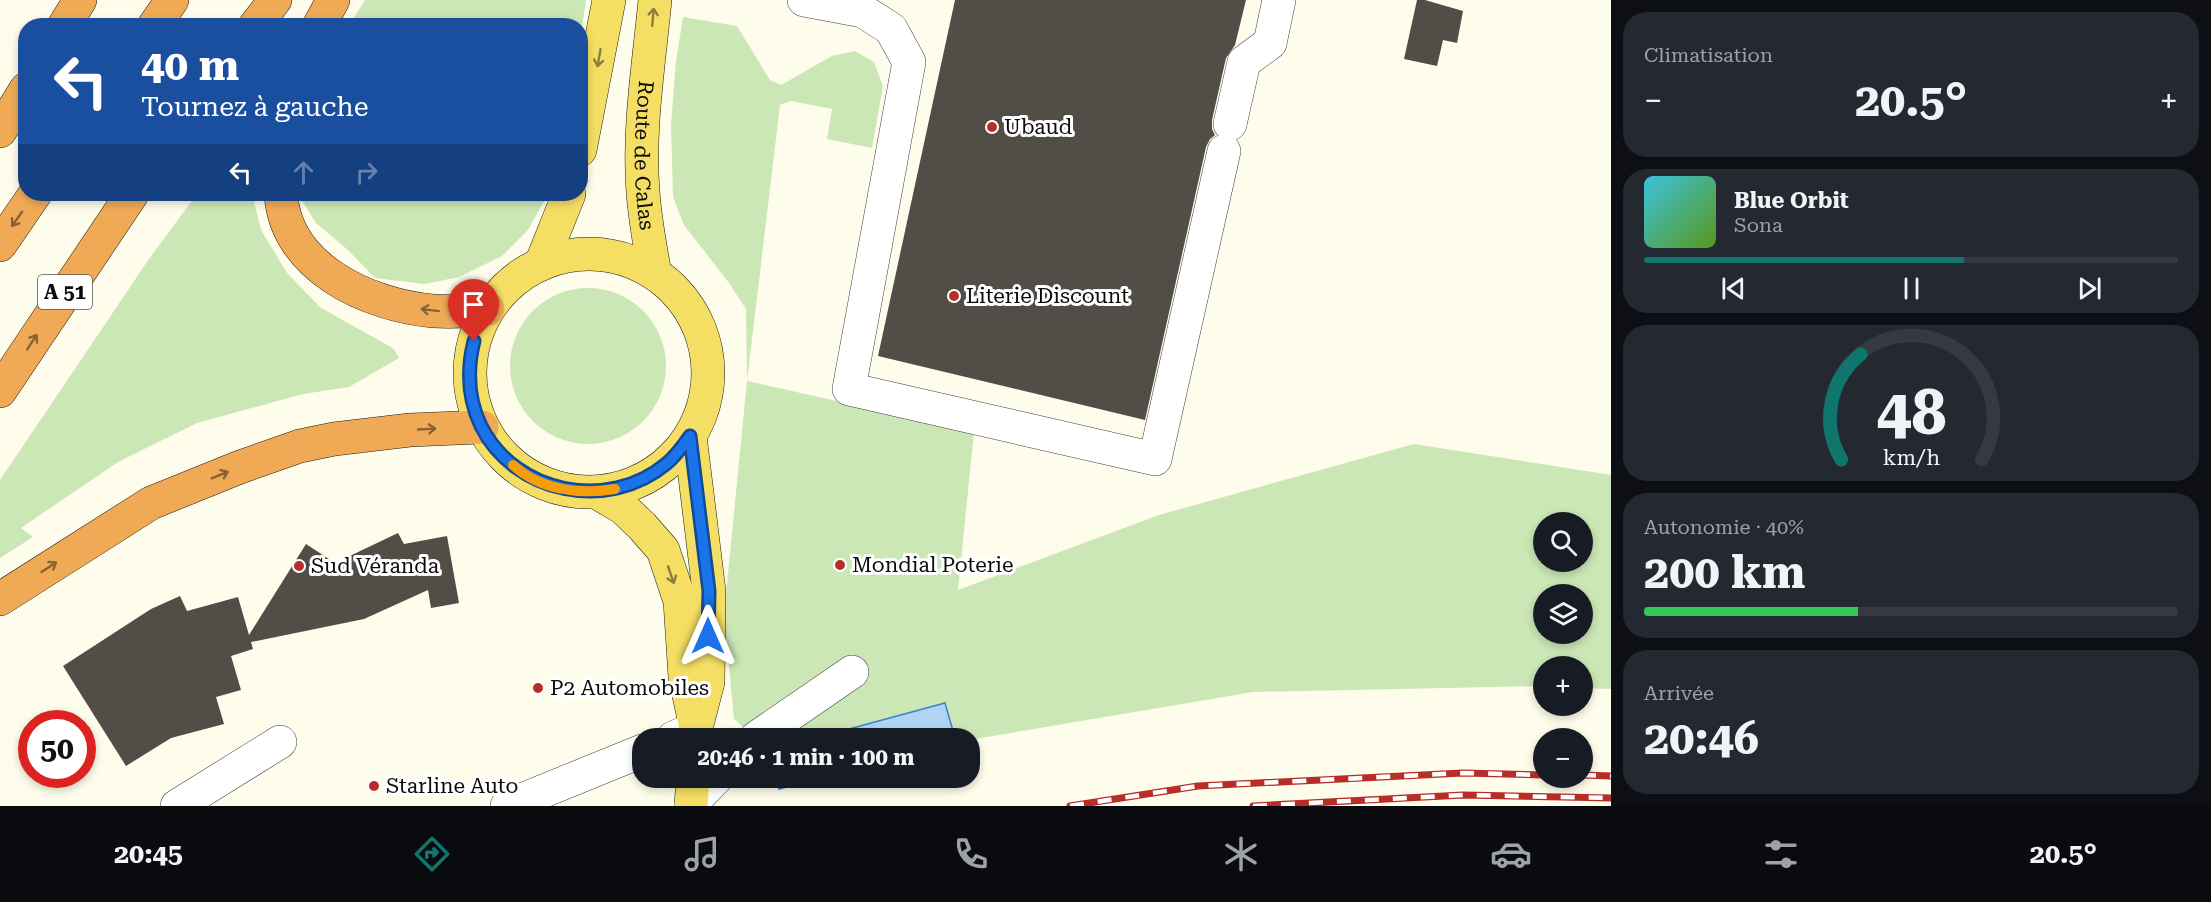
<!DOCTYPE html>
<html lang="fr">
<head>
<meta charset="utf-8">
<style>
	:root { --surface:#171b24; --page:#242831; --text:#f1f3f6; --muted:#9ea1a6; --line:#363941; --accent:#0f766e }
	body { margin:0; font-family:"Roboto Serif",serif; background:var(--page); color:var(--text); height:100vh; display:flex; flex-direction:column; font-size:22px; white-space:nowrap }
	* { box-sizing:border-box; margin:0 }
	p { font-size:20px; color:var(--muted) }
	.icon { flex:none; width:33px; height:33px; fill:none; stroke:currentColor; stroke-width:2; stroke-linecap:round; stroke-linejoin:round }
	.map { position:relative; flex:1; overflow:hidden }
	.panel { display:flex; flex-direction:column; gap:12px; padding:12px; background:#0d0f14; width:600px }
	.panel>* { flex:none }
	.hud { position:absolute; left:18px; top:18px; width:570px; height:183px; border-radius:24px; box-shadow:0 3px 9px #0003; background:#1a4fa0; color:#fff; overflow:hidden }
	.fabs { position:absolute; left:1533px; top:512px; display:grid; gap:12px }
	.fabs a { display:grid; place-items:center; width:60px; height:60px; border-radius:50%; background:var(--surface); box-shadow:0 3px 9px #0003; font-size:30px }
	.speed { position:absolute; left:18px; top:710px; display:flex; gap:12px; font-size:30px; font-weight:700; text-align:center }
	.speed>* { display:grid; place-content:center; width:78px; height:78px; border-radius:50%; background:var(--surface); box-shadow:0 3px 9px #0003; line-height:1 }
	.speed .limit { border:9px solid #d22; background:#fff; color:#111 }
	.pin { position:absolute; display:grid; place-items:center; width:51px; height:51px; color:#fff; margin:-62px -26px; border-radius:50% 50% 50% 0; rotate:-45deg; box-shadow:0 0 6px #0007 }
	.pin .icon { rotate:45deg }
	.me { position:absolute; width:66px; margin:-33px; rotate:0deg; stroke-linejoin:round; filter:drop-shadow(0 0 4px #0008) }
	.turn { display:flex; align-items:center; gap:21px; height:126px; padding:0 24px; font-size:27px }
	.turn .icon { width:78px; height:78px; stroke-width:2.5 }
	.turn b { display:block; font-size:42px; line-height:51px }
	.lanes { display:flex; align-items:center; height:57px; padding:0 24px; background:#0003; justify-content:center; gap:30px; direction:ltr }
	.lanes .off { opacity:.35 }
	.big { font-size:45px; font-weight:700; line-height:1.1 }
	.panel .tile { flex:1; display:flex; flex-direction:column; justify-content:center; gap:9px; min-width:0; padding:0 21px; border-radius:24px; background:var(--page) }
	.panel .dial { align-items:center; gap:0 }
	.dial svg { height:156px; overflow:visible; fill:none; stroke:var(--line); stroke-width:7; stroke-linecap:round; text-anchor:middle }
	.dial text { fill:var(--text); stroke:none }
	.song { display:flex; align-items:center; gap:18px }
	.cover { width:72px; height:72px; border-radius:9px; background:linear-gradient(135deg,hsl(190 70% 55%),hsl(90 70% 35%)) }
	.played { height:6px; border-radius:3px; background:linear-gradient(90deg,var(--accent) 60%,var(--line) 60%) }
	.keys { display:flex; justify-content:space-around; direction:ltr }
	.heat { display:flex; justify-content:space-between; align-items:center; font-size:33px; direction:ltr }
	.charge { height:9px; border-radius:4px; background:linear-gradient(90deg,#34c759 40%,var(--line) 0) }
	.trip { position:absolute; left:632px; top:728px; width:348px; height:60px; border-radius:24px; background:var(--surface); box-shadow:0 3px 9px #0003; font-weight:700; line-height:60px; text-align:center }
	.dock { display:flex; height:96px; justify-content:space-around; align-items:center; background:#090b0e; color:var(--muted) }
	.dock .icon { width:42px; height:42px }
	.dock .on { color:var(--accent) }
	.dock b { font-size:27px; color:var(--text) }
	main { display:flex; flex:1; min-height:0 }
	.map>svg:first-child { display:block }
	.green { fill:#cbe7b5; fill-rule:evenodd }
	.water { fill:#b0d5f4; stroke:#3983c9; stroke-width:1.5 }
	.building { fill:#534d48 }
	.lines { fill:none; stroke-linecap:round; stroke-linejoin:round }
	.minor-casing { stroke:#3e3e3e; stroke-width:34 }
	.major-casing { stroke:#1c1c1c; stroke-width:34 }
	.highway-casing { stroke:#1c1c1c; stroke-width:34 }
	.minor { stroke:#fff; stroke-width:33 }
	.major { stroke:#f5de64; stroke-width:33 }
	.highway { stroke:#f0aa56; stroke-width:33 }
	.rail-casing { stroke:#b72e28; stroke-width:7 }
	.rail { stroke:#fff; stroke-width:4.5; stroke-dasharray:14; stroke-linecap:butt }
	.oneway { stroke:#8c7f3c }
	.oneway2 { stroke:#896234 }
	.route-casing { stroke:#114b97; stroke-width:15 }
	.route { stroke:#1a73e8; stroke-width:10 }
	.slow { stroke:#f59e0b; stroke-width:10 }
	.poi-dot { fill:#b72e28; stroke:#fff; stroke-width:2 }
	.labels { text-anchor:middle; stroke-width:6; stroke-linejoin:round; paint-order:stroke }
	.shield { fill:#fff; stroke:#545454; stroke-width:1.5 }
	.shield-label { font-size:20px; font-weight:bold; fill:#0b0b0b }
	.poi-label { font-size:21px; fill:#0b0b0b; stroke:#fff; text-anchor:start }
	.street-label { font-size:21px; fill:#0b0b0b; stroke:#fff }
</style>
</head>
<body>
<main>
<div class="map">
<svg width="1611" height="806" viewBox="0 0 1611 806">
	<rect width="100%" height="100%" fill="#fefcea"/>
	<g class="green">
		<polygon points="365,0 586,0 581,33 580,26 349,25"/>
		<path d="M683 17 737 26 770 80 781 85 832 56 855 51 874 62 883 86 872 148 827 139 832 109 791 101 780 105 747 381 974 432 958 590 1159 515 1414 444 1611 475V689L1583 688 1582 666H1544L1543 686 1253 692 969 740V738H955L945 703 816 738H755L734 719 724 614 747 381 746 309 729 283 684 225 673 197 671 124 676 61ZM1544 522H1582V561H1544ZM1544 594H1582V633H1544Z"/>
		<polygon points="197,194 252,194 261,230 287,273 321,308 393,348 399,358 349,387 303,394 197,423 118,462 21,528 33,537 0,558 0,480 149,259"/>
		<polygon points="298,194 548,194 528,230 502,256 459,277 425,284 375,278 348,250 316,223"/>
		<circle cx="588" cy="366" r="78"/>
	</g>
	<g class="water">
		<polygon points="945,703 955,738 816,738"/>
		<polygon points="776,777 825,777 779,789"/>
	</g>
	<g class="building">
		<polygon points="955,0 1246,0 1235,45 1226,58 1212,120 1212,129 1215,135 1210,139 1206,147 1145,420 878,356"/>
		<polygon points="1417,0 1425,0 1463,11 1457,43 1443,40 1437,66 1404,59"/>
		<polygon points="398,533 404,544 447,536 459,603 431,608 428,590 364,619 251,642 253,649 231,656 241,690 216,697 224,724 171,738 126,766 63,666 151,609 180,596 187,611 238,597 249,635 306,544 335,563"/>
	</g>
	<g class="lines">
		<defs>
			<g id="minor">
				<polyline points="804,0 863,11 891,29 909,62 849,389 1155,459 1224,151"/>
				<polyline points="1230,124 1244,62 1270,43 1279,0"/>
				<polyline points="673,738 696,728"/>
				<polyline points="756,738 852,672"/>
				<polyline points="691,804 717,777"/>
				<polyline points="177,806 280,742"/>
				<polyline points="507,806 642,751"/>
			</g>
			<g id="major">
				<path id="s1" d="M655 0C649 63 638 129 643 192 645 220 650 247 655 274"/>
				<polyline points="580,150 609,0"/>
				<circle cx="589" cy="373" r="119"/>
				<polyline points="541,264 569,194"/>
				<polyline points="690,436 709,591 708,682 696,728 695,738"/>
				<polyline points="596,492 623,508 642,526 663,550 680,601 685,677 695,723"/>
				<polyline points="691,806 693,777"/>
			</g>
			<g id="highway">
				<polyline points="64,26 80,0"/>
				<polyline points="154,26 172,0"/>
				<polyline points="255,26 275,0"/>
				<polyline points="319,26 333,0"/>
				<polyline points="0,131 26,89"/>
				<path d="M281 194C285 267 367 305 433 311 451 312 470 311 488 309"/>
				<polyline points="0,245 35,194"/>
				<polyline points="0,391 132,194"/>
				<polyline points="0,599 151,503 240,467 300,446 334,439 410,430 482,427"/>
			</g>
		</defs>
		<use href="#minor" class="minor-casing"/>
		<use href="#major" class="major-casing"/>
		<use href="#highway" class="highway-casing"/>
		<use href="#minor" class="minor"/>
		<use href="#major" class="major"/>
		<use href="#highway" class="highway"/>
		<defs>
			<g id="rail">
				<polyline points="1582,775 1611,776"/>
				<polyline points="1070,806 1198,786 1463,773 1544,775"/>
				<polyline points="1253,806 1463,795 1611,798"/>
			</g>
		</defs>
		<use href="#rail" class="rail-casing"/>
		<use href="#rail" class="rail"/>
	</g>
	<defs><path id="oneway-shaft" d="M-6 0H5M1.5-3L5.5 0L1.5 3" fill="none" stroke-width="1.6" stroke-linecap="round" stroke-linejoin="round" transform="scale(1.5)"/></defs>
	<g class="oneway">
		<use href="#oneway-shaft" transform="translate(653 17) rotate(-85)"/>
		<use href="#oneway-shaft" transform="translate(599 58) rotate(100)"/>
		<use href="#oneway-shaft" transform="translate(671 575) rotate(71)"/>
	</g>
	<g class="oneway2">
		<use href="#oneway-shaft" transform="translate(17 219) rotate(125)"/>
		<use href="#oneway-shaft" transform="translate(430 310) rotate(-173)"/>
		<use href="#oneway-shaft" transform="translate(32 342) rotate(-57)"/>
		<use href="#oneway-shaft" transform="translate(427 429) rotate(-3)"/>
		<use href="#oneway-shaft" transform="translate(220 475) rotate(-22)"/>
		<use href="#oneway-shaft" transform="translate(49 567) rotate(-33)"/>
	</g>
	<g class="lines">
		<defs>
			<path id="route" d="M474 341C467 369 468 399 481 426 515 494 608 512 666 464 676 456 683 446 690 436L709 591 708 636"/>
		</defs>
		<use href="#route" class="route-casing"/>
		<use href="#route" class="route"/>
		<path class="slow" d="M513 465C540 490 580 495 615 489"/>
	</g>
	<g class="poi-dot">
		<circle cx="992" cy="127" r="6"/>
		<circle cx="954" cy="296" r="6"/>
		<circle cx="840" cy="565" r="6"/>
		<circle cx="299" cy="566" r="6"/>
		<circle cx="538" cy="688" r="6"/>
		<circle cx="374" cy="786" r="6"/>
	</g>
	<g class="labels">
		<rect class="shield" x="38" y="275" width="54" height="34" rx="4.5"/>
		<g class="shield-label">
			<text x="65" y="299">A 51</text>
		</g>
		<g class="poi-label">
			<text x="1004" y="134">Ubaud</text>
			<text x="966" y="303">Literie Discount</text>
			<text x="852" y="572">Mondial Poterie</text>
			<text x="311" y="573">Sud Véranda</text>
			<text x="550" y="695">P2 Automobiles</text>
			<text x="386" y="793">Starline Auto</text>
		</g>
		<g class="street-label">
			<text dy="7" stroke="none"><textPath href="#s1" startOffset="156">Route de Calas</textPath></text>
		</g>
	</g>
</svg>
<div class="fabs">
<a><svg class="icon" aria-label="search" viewBox="0 0 24 24"><circle cx="10" cy="10" r="6"/><path d="M15 15l6 6"/></svg></a>
<a><svg class="icon" aria-label="layers" viewBox="0 0 24 24"><path d="M12 4l9 5-9 5-9-5zM3 14l9 5 9-5"/></svg></a>
<a>+</a>
<a>−</a>
</div>
<div class="speed"><div class="limit">50</div></div>
<div class="pin" style="left:474px;top:341px;background:#d93025"><svg class="icon" aria-label="arrive" viewBox="0 0 24 24"><path d="M6 21V4h12l-3 4 3 4H6"/></svg></div>
<svg class="me" style="left:708px;top:636px" viewBox="-20 -20 40 40"><path d="M0-17L14 15 0 8-14 15z" fill="#1a73e8" stroke="#fff" stroke-width="4"/></svg>
<div class="trip">20:46 · 1 min · 100 m</div>
<div class="hud">
<div class="turn"><svg class="icon" aria-label="left" viewBox="0 0 24 24"><path d="M17 20v-9H6M10 6l-5 5 5 5"/></svg><div><b>40 m</b>Tournez à gauche</div></div>
<div class="lanes"><svg class="icon" aria-label="left" viewBox="0 0 24 24"><path d="M17 20v-9H6M10 6l-5 5 5 5"/></svg><svg class="icon off" aria-label="ahead" viewBox="0 0 24 24"><path d="M12 20V5M6 11l6-6 6 6"/></svg><svg class="icon off" aria-label="right" viewBox="0 0 24 24"><path d="M7 20v-9h11M14 6l5 5-5 5"/></svg></div>
</div>
</div>
<section class="panel">
<div class="tile"><p>Climatisation</p>
<div class="heat"><a>−</a><b class="big">20.5°</b><a>+</a></div>
</div>
<div class="tile">
<div class="song"><i class="cover"></i><div><b>Blue Orbit</b><p>Sona</p></div></div>
<div class="played"></div>
<div class="keys"><svg class="icon" aria-label="previous" viewBox="0 0 24 24"><path d="M18 5L8 12l10 7zM5 5v14"/></svg><svg class="icon" aria-label="pause" viewBox="0 0 24 24"><path d="M8 5v14M16 5v14"/></svg><svg class="icon" aria-label="next" viewBox="0 0 24 24"><path d="M6 5l10 7-10 7zM19 5v14"/></svg></div>
</div>
<div class="tile dial"><svg viewBox="0 0 100 80">
<path d="M14 69A42 42 0 1 1 86 69"/>
<path d="M14 69A42 42 0 0 1 24 15" stroke="#0f766e"/>
<text x="50" y="56" font-size="32" font-weight="700">48</text>
<text x="50" y="72" font-size="11">km/h</text>
</svg></div>
<div class="tile"><p>Autonomie · 40%</p><b class="big">200 km</b><div class="charge"></div></div>
<div class="tile"><p>Arrivée</p><b class="big">20:46</b></div>
</section>
</main>
<nav class="dock">
<b>20:45</b>
<svg class="icon on" aria-label="directions" viewBox="0 0 24 24"><path d="M12 3l9 9-9 9-9-9zM9 14v-3h6M13 9l2 2-2 2"/></svg>
<svg class="icon" aria-label="music" viewBox="0 0 24 24"><path d="M9 18V5l10-2v13"/><circle cx="6" cy="18" r="3"/><circle cx="16" cy="16" r="3"/></svg>
<svg class="icon" aria-label="phone" viewBox="0 0 24 24"><path d="M5 4h4l2 5-3 2q2 4 5 5l2-3 5 2v4C11 20 4 13 5 4z"/></svg>
<svg class="icon" aria-label="climate" viewBox="0 0 24 24"><path d="M12 3v18M4 7l16 10M4 17L20 7"/></svg>
<svg class="icon" aria-label="car" viewBox="0 0 24 24"><path d="M5 17H2v-5l4-1 3-4h7l3 4 3 1v5h-3M9 17h6M6 11h13"/><circle cx="7" cy="17" r="2"/><circle cx="17" cy="17" r="2"/></svg>
<svg class="icon" aria-label="filters" viewBox="0 0 24 24"><path d="M4 7h16M4 17h16"/><circle cx="9" cy="7" r="2"/><circle cx="15" cy="17" r="2"/></svg>
<b>20.5°</b>
</nav>
</body>
</html>
